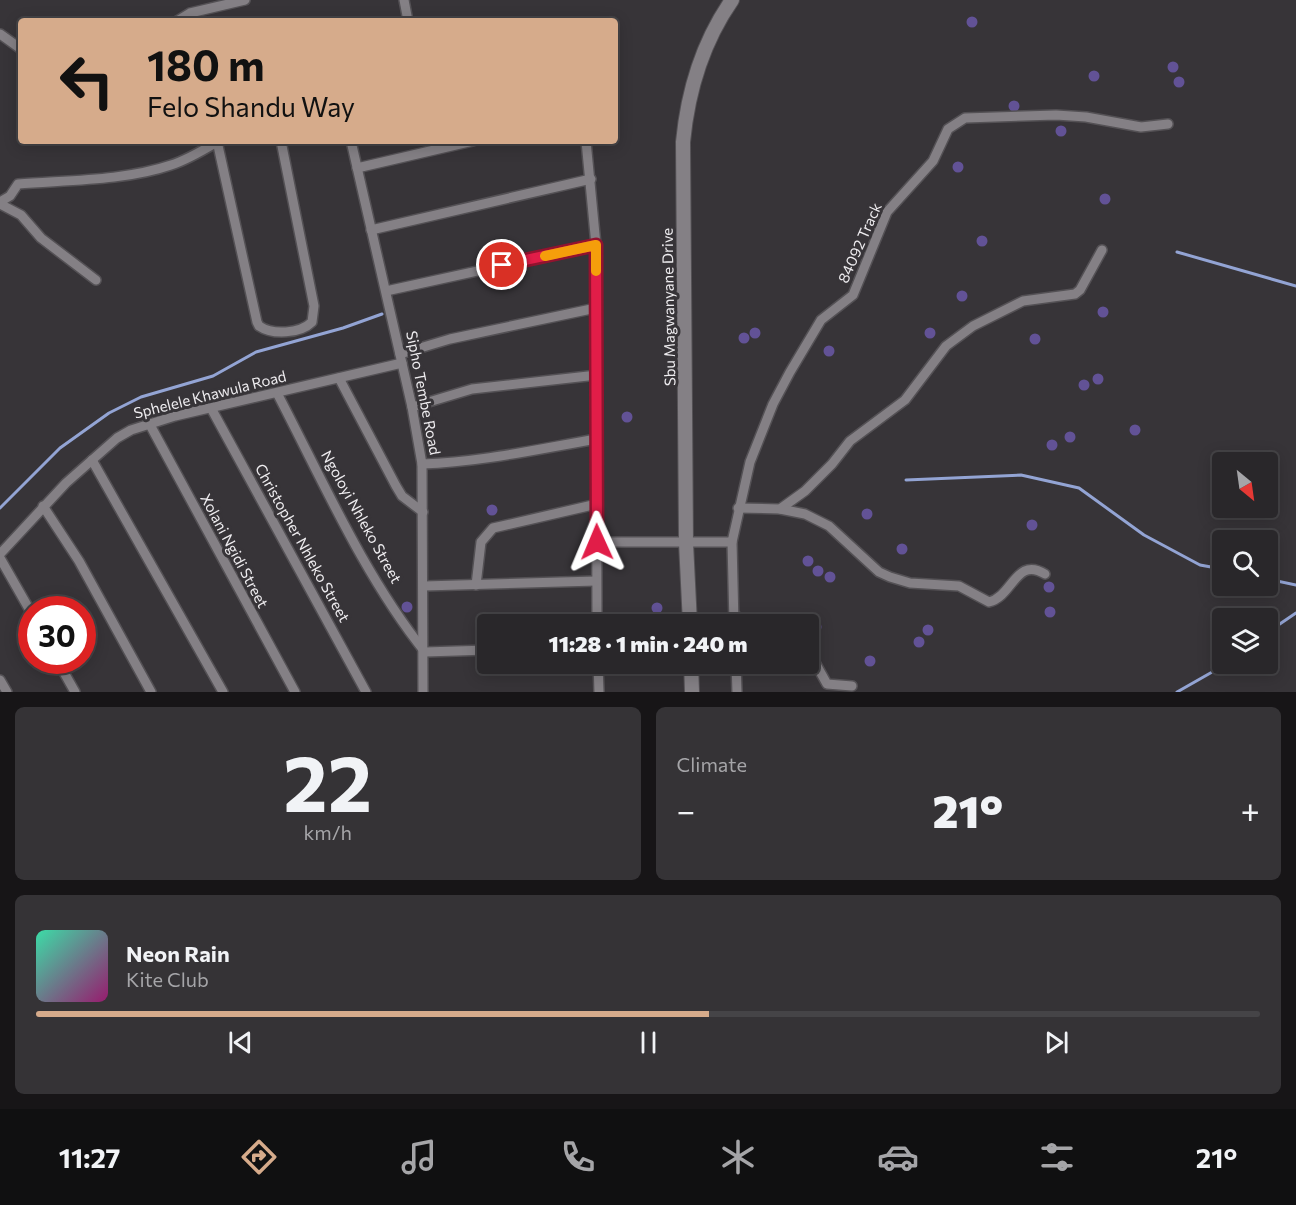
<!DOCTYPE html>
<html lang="en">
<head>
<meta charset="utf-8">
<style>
	:root { --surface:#29272a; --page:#353336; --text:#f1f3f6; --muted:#a5a5a8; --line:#454447; --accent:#d6ab8b }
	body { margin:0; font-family:Commissioner,sans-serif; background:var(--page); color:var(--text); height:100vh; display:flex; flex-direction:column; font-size:22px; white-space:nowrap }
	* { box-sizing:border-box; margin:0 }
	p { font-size:20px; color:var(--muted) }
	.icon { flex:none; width:33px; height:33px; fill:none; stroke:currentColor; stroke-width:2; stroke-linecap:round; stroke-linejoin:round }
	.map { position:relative; height:692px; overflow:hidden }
	.panel { display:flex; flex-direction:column; gap:15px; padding:15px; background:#171517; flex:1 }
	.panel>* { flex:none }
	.top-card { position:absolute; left:18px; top:18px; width:600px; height:126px; border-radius:6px; box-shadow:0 3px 15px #0003,0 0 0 2px var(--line); background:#d6ab8b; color:#111; overflow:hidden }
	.needle { width:39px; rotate:151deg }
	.fabs { position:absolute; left:1212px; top:452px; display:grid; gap:12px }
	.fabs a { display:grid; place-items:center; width:66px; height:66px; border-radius:6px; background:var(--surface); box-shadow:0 3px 15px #0003,0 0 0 2px var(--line); font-size:30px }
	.speed { position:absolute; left:18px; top:596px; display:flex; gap:12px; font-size:30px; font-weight:700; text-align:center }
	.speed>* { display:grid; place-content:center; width:78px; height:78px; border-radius:50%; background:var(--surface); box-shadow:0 3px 15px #0003,0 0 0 2px var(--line); line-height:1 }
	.speed .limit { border:9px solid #d22; background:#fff; color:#111 }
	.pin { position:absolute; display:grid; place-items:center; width:51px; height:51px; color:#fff; margin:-26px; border:3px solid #fff; border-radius:50%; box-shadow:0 2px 6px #0007 }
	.me { position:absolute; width:66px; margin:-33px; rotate:359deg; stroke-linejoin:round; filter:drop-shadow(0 0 4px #0008) }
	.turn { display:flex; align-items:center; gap:21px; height:126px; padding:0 30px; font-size:27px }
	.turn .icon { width:78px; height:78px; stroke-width:2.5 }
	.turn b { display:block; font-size:42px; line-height:51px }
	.big { font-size:45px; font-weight:800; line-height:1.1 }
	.panel .widget { flex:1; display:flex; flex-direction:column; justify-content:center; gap:9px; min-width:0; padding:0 21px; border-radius:9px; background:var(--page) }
	.panel .dial { align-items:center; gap:0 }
	.dial b { font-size:78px; line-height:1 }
	.song { display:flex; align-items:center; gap:18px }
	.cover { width:72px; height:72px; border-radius:9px; background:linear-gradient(135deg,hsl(160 70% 55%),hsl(320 70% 35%)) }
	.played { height:6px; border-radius:3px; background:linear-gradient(90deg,var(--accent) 55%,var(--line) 55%) }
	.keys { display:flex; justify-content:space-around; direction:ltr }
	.heat { display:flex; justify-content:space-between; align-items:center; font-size:33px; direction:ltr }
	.panel .tiles { flex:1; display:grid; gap:15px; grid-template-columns:1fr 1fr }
	.widget:last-child { grid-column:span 2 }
	.trip { position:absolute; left:477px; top:614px; width:342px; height:60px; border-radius:6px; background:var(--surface); box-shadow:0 3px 15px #0003,0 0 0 2px var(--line); font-weight:800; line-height:60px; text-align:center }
	.dock { display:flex; height:96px; justify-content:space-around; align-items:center; background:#101011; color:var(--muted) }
	.dock .icon { width:42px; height:42px }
	.dock .current { color:var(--accent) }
	.dock b { font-size:27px; color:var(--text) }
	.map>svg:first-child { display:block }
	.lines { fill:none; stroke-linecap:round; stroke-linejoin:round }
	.stream { stroke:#93a4d4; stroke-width:3 }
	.building { fill:#625296 }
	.street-casing { stroke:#545155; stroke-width:12 }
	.secondary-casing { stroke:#545155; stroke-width:16 }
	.street { stroke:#848085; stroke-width:9 }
	.secondary { stroke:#848085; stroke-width:14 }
	.route-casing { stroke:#92132f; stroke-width:15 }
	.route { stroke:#e11d48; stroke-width:10 }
	.slow { stroke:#f59e0b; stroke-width:10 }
	.labels { text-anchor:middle; stroke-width:6; stroke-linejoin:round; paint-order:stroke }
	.street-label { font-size:15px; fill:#eeecef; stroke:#373438 }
</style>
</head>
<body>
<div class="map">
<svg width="1296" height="692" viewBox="0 0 1296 692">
	<rect width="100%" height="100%" fill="#373438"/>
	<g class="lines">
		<g class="stream">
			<polyline points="1177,252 1296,286"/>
			<polyline points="906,480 1021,475 1079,488 1144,535 1200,565 1222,569"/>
			<polyline points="0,508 60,448 109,413 141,397 213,376 256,352 343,328 382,314"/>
			<polyline points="1268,579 1296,585"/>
			<polyline points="1268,632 1296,613"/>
			<polyline points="1177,692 1228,663"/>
		</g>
	</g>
	<g class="building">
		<circle cx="972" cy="22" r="5.5"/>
		<circle cx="1173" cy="67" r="5.5"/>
		<circle cx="1094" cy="76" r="5.5"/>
		<circle cx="1179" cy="82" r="5.5"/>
		<circle cx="1014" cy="106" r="5.5"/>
		<circle cx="1061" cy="131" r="5.5"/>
		<circle cx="958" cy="167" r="5.5"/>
		<circle cx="1105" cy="199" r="5.5"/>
		<circle cx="982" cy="241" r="5.5"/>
		<circle cx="962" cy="296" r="5.5"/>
		<circle cx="1103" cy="312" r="5.5"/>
		<circle cx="755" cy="333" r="5.5"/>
		<circle cx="930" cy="333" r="5.5"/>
		<circle cx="744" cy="338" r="5.5"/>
		<circle cx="1035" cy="339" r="5.5"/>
		<circle cx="829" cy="351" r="5.5"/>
		<circle cx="1098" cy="379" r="5.5"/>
		<circle cx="1084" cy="385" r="5.5"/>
		<circle cx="627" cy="417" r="5.5"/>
		<circle cx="1135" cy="430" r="5.5"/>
		<circle cx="1070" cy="437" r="5.5"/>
		<circle cx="1052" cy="445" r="5.5"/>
		<circle cx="492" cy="510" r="5.5"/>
		<circle cx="867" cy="514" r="5.5"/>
		<circle cx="1032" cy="525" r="5.5"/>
		<circle cx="902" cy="549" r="5.5"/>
		<circle cx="808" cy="561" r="5.5"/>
		<circle cx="818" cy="571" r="5.5"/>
		<circle cx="830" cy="577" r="5.5"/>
		<circle cx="1049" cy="587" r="5.5"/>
		<circle cx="407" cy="607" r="5.5"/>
		<circle cx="657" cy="608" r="5.5"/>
		<circle cx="1050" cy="612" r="5.5"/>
		<circle cx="816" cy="627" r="5.5"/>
		<circle cx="928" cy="630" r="5.5"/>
		<circle cx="919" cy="642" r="5.5"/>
		<circle cx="870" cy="661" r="5.5"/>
	</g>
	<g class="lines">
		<defs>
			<g id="street">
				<polyline points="404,0 408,21"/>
				<polyline points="177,21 190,13 245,0"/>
				<polyline points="0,34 21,49"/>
				<path d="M217 141 257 322 259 326C272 335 300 334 312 322L314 306 281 141"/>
				<polyline points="351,141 412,407 422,464 423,692"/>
				<polyline points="586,141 596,245 597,624"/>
				<polyline points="357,168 473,141"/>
				<path d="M0 202 10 196 18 184C67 180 124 181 171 165 187 160 202 151 217 142"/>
				<polyline points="0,204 21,215 41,238 96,280"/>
				<polyline points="371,230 591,179"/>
				<polyline points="386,291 596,245"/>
				<polyline points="400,354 450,339 596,308"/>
				<polyline points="339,378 396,486 402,496 423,512"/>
				<path d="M277 393C322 479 364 576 425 652L488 650"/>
				<polyline points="412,407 472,389 597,375"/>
				<polyline points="211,408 366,692"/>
				<polyline points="149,423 295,692"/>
				<polyline points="92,460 223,692"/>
				<path d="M422 464C482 462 538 449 597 439"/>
				<polyline points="43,506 79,561 151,692"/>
				<polyline points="738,508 780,509 805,491 832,464 850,441 905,400 946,346 973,326 1023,301 1075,294 1080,290 1102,250"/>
				<path d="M780 509 805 514 829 526 879 572 890 577 910 583 959 586 989 602C1013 596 1016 556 1045 574"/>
				<polyline points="597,542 732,542 734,624"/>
				<polyline points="732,542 750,462 773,404 790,372 821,320 853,295 887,212 933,161 948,129 965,118 1056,115 1086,117 1141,127 1168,124"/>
				<polyline points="0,554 66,483 117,438 131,430 175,416 402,363"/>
				<polyline points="0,558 32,614"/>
				<polyline points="476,585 481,542 493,528 597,504"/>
				<polyline points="424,586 596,581"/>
				<polyline points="734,615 751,624"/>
				<polyline points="808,650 827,684 852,686"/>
				<polyline points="57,660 75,692"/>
				<polyline points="598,663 599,692"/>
				<polyline points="736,663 737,692"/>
				<polyline points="0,680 7,692"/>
			</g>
			<g id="secondary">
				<path d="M690 624 686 543 683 142C688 90 702 43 732 0"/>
				<polyline points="691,663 692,692"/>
			</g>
		</defs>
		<use href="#street" class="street-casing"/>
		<use href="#secondary" class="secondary-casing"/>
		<use href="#street" class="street"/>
		<use href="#secondary" class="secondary"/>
	</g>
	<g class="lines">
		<defs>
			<polyline id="route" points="502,265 596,245 597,542"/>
		</defs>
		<use href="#route" class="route-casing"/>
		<use href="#route" class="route"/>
		<polyline class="slow" points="545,256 596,245 596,271"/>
	</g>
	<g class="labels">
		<g class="street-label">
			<text transform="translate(860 243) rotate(-66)" y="5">84092 Track</text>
			<text transform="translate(669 307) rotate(-91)" y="5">Sbu Magwanyane Drive</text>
			<text transform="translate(423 393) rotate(79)" y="5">Sipho Tembe Road</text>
			<text transform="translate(210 395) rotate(-14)" y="5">Sphelele Khawula Road</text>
			<text transform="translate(361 517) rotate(61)" y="5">Ngoloyi Nhleko Street</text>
			<text transform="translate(302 543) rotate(61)" y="5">Christopher Nhleko Street</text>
			<text transform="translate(234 551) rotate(62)" y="5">Xolani Ngidi Street</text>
		</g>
	</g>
</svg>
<div class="fabs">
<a><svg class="needle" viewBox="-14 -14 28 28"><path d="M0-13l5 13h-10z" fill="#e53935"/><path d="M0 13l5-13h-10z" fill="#a5a5a8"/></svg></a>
<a><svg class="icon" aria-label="search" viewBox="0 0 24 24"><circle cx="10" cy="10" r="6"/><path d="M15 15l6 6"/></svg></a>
<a><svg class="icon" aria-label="layers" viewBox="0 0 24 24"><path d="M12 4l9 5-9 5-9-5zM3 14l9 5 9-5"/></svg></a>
</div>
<div class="speed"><div class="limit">30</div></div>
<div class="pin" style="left:502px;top:265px;background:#d93025"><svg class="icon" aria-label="arrive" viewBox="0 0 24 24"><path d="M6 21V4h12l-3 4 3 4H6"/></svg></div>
<svg class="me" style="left:597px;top:542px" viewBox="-20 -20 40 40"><path d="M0-17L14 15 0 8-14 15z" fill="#e11d48" stroke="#fff" stroke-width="4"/></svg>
<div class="trip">11:28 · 1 min · 240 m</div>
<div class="top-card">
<div class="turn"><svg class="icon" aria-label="left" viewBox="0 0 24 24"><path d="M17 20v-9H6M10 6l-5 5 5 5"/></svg><div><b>180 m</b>Felo Shandu Way</div></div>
</div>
</div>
<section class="panel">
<div class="tiles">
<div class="widget dial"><b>22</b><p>km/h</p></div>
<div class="widget"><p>Climate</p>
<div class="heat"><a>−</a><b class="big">21°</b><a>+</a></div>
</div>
<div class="widget">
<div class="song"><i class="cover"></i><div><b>Neon Rain</b><p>Kite Club</p></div></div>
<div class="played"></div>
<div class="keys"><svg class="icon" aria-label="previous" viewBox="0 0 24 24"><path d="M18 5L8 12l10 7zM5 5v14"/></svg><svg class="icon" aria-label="pause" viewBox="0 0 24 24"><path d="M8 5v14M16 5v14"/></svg><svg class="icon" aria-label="next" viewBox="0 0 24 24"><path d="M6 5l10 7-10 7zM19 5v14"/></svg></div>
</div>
</div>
</section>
<nav class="dock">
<b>11:27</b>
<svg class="icon current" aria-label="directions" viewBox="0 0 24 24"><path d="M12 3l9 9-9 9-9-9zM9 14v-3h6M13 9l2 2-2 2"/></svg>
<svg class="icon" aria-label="music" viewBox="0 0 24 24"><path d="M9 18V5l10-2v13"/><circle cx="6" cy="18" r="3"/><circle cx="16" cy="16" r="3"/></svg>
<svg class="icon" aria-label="phone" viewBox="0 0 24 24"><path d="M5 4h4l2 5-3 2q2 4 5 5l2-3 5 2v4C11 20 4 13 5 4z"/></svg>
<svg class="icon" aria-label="climate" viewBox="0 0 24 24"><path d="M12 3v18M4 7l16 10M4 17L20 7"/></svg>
<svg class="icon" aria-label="car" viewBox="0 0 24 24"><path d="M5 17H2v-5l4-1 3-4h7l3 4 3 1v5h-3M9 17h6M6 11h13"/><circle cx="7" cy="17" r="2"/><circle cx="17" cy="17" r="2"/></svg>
<svg class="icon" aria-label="filters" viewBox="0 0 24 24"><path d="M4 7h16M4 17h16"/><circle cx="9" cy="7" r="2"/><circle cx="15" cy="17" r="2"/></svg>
<b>21°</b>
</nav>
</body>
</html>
